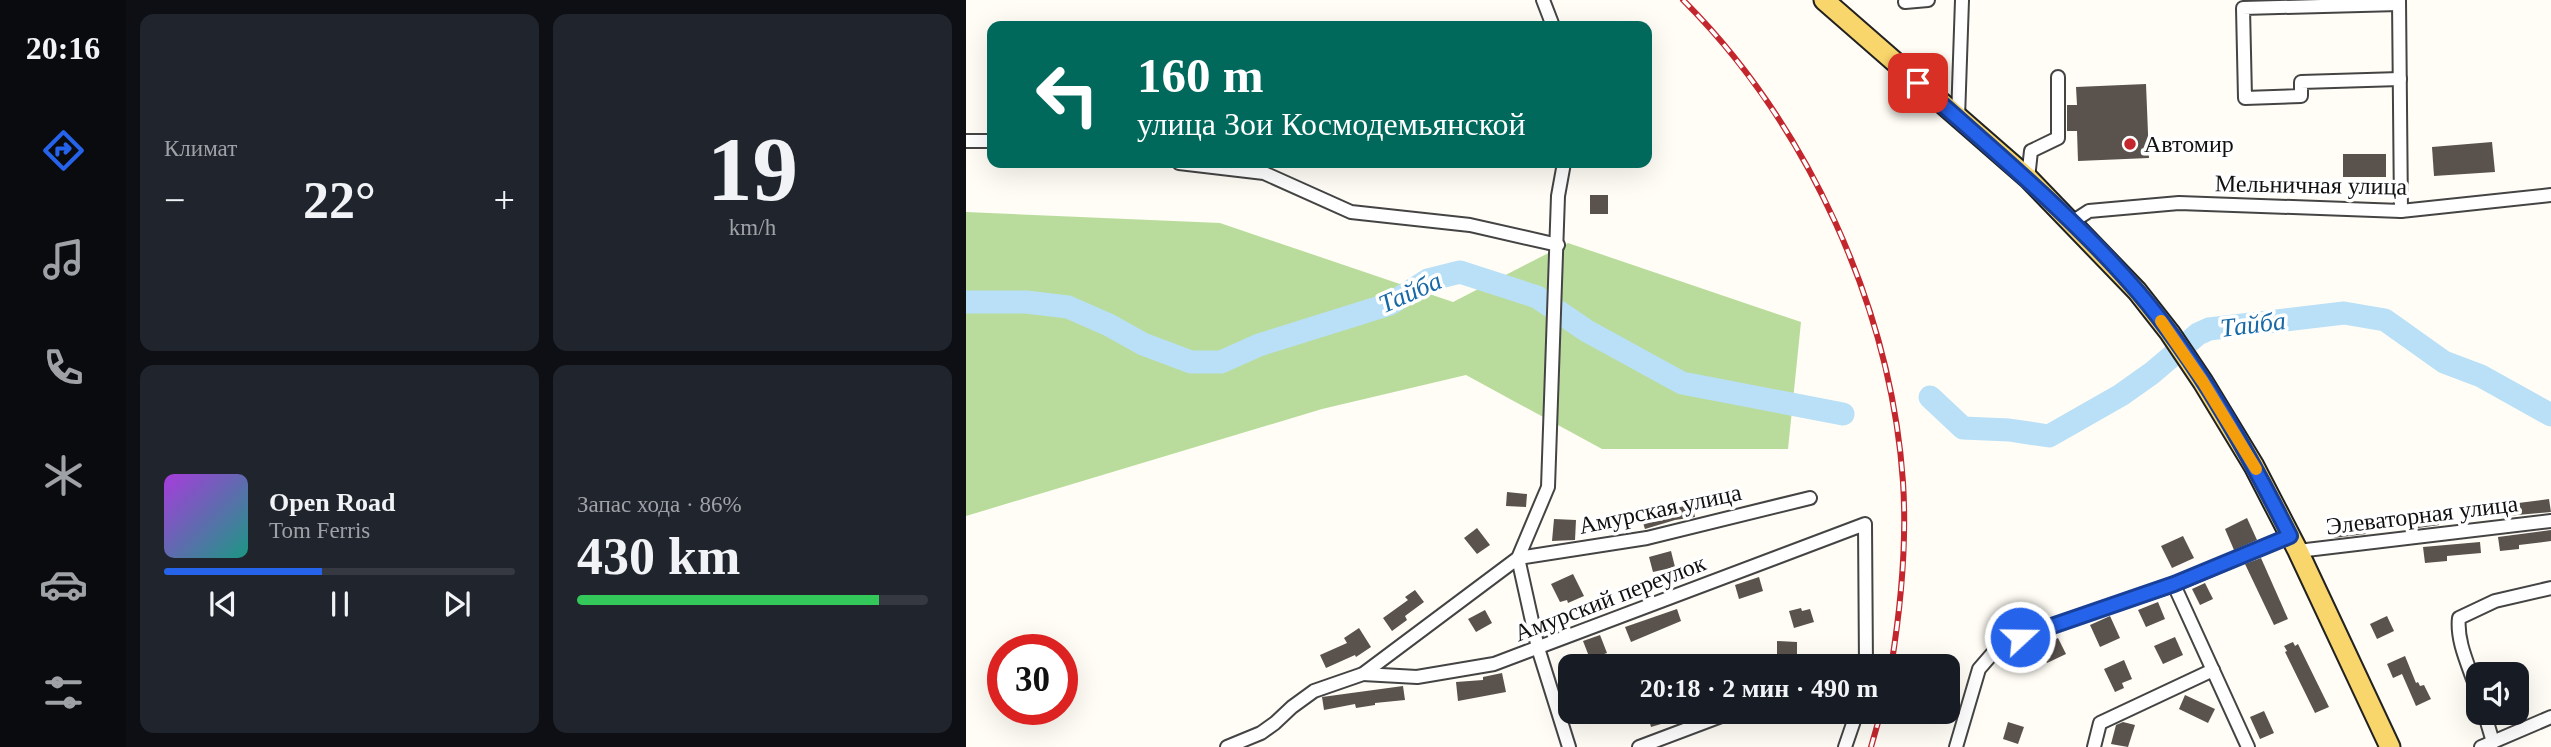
<!DOCTYPE html>
<html lang="ru">
<head>
<meta charset="utf-8">
<style>
	:root { --surface:#171b24; --page:#20242c; --text:#f1f3f6; --muted:#9ea1a6; --line:#363941; --accent:#2563eb }
	body { margin:0; font-family:"Times New Roman",serif; background:var(--page); color:var(--text); height:100vh; display:flex; flex-direction:column; font-size:26px; white-space:nowrap }
	* { box-sizing:border-box; margin:0 }
	p { font-size:23px; color:var(--muted) }
	.icon { flex:none; width:38px; height:38px; fill:none; stroke:currentColor; stroke-width:2; stroke-linecap:round; stroke-linejoin:round }
	.map { position:relative; flex:1; overflow:hidden }
	.details { display:flex; flex-direction:column; gap:14px; padding:14px; background:#0d0f14; width:840px }
	.details>* { flex:none }
	.guide { position:absolute; left:21px; top:21px; width:665px; height:147px; border-radius:14px; box-shadow:0 7px 28px #0002; background:#00695c; color:#fff; overflow:hidden }
	.tools { position:absolute; left:1500px; top:662px; display:grid; gap:14px }
	.tools a { display:grid; place-items:center; width:63px; height:63px; border-radius:14px; background:var(--surface); box-shadow:0 7px 28px #0002; font-size:35px }
	.speed { position:absolute; left:21px; top:634px; display:flex; gap:14px; font-size:35px; font-weight:700; text-align:center }
	.speed>* { display:grid; place-content:center; width:91px; height:91px; border-radius:50%; background:var(--surface); box-shadow:0 7px 28px #0002; line-height:1 }
	.speed .limit { border:10px solid #d22; background:#fff; color:#111 }
	.pin { position:absolute; display:grid; place-items:center; width:60px; height:60px; color:#fff; margin:-30px; border-radius:14px; box-shadow:0 4px 10px #0006 }
	.me { position:absolute; width:77px; margin:-38px; rotate:69deg; stroke-linejoin:round; filter:drop-shadow(0 0 5px #0008) }
	.turn { display:flex; align-items:center; gap:24px; height:147px; padding:0 35px; font-size:32px }
	.turn .icon { width:91px; height:91px; stroke-width:2.5 }
	.turn b { display:block; font-size:49px; line-height:60px }
	.big { font-size:52px; font-weight:700; line-height:1.1 }
	.details .widget { flex:1; display:flex; flex-direction:column; justify-content:center; gap:10px; min-width:0; padding:0 24px; border-radius:14px; background:var(--page) }
	.details .dial { align-items:center; gap:0 }
	.dial b { font-size:91px; line-height:1 }
	.song { display:flex; align-items:center; gap:21px }
	.cover { width:84px; height:84px; border-radius:10px; background:linear-gradient(135deg,hsl(280 70% 55%),hsl(170 70% 35%)) }
	.played { height:7px; border-radius:4px; background:linear-gradient(90deg,var(--accent) 45%,var(--line) 45%) }
	.keys { display:flex; justify-content:space-around; direction:ltr }
	.heat { display:flex; justify-content:space-between; align-items:center; font-size:38px; direction:ltr }
	.charge { height:10px; border-radius:5px; background:linear-gradient(90deg,#34c759 86%,var(--line) 0) }
	.details .tiles { flex:1; display:grid; gap:14px; grid-template-columns:repeat(2,1fr) }
	.trip { position:absolute; left:592px; top:654px; width:402px; height:70px; border-radius:14px; background:var(--surface); box-shadow:0 7px 28px #0002; font-weight:700; line-height:70px; text-align:center }
	main { display:flex; flex:1; min-height:0 }
	.tab-bar { display:flex; flex-direction:column; width:126px; justify-content:space-around; align-items:center; background:#090b0e; color:var(--muted) }
	.tab-bar .icon { width:49px; height:49px }
	.tab-bar .current { color:var(--accent) }
	.tab-bar b { font-size:32px; color:var(--text) }
	.map>svg:first-child { display:block }
	.forest { fill:#b9dc9c }
	.lines { fill:none; stroke-linecap:round; stroke-linejoin:round }
	.river { stroke:#b9e0f7; stroke-width:23 }
	.building { fill:#5a524d }
	.street-casing { stroke:#444; stroke-width:16 }
	.primary-casing { stroke:#222; stroke-width:23 }
	.street { stroke:#fff; stroke-width:12 }
	.primary { stroke:#f9d66b; stroke-width:19 }
	.rail-casing { stroke:#c4262e; stroke-width:6 }
	.rail { stroke:#fff; stroke-width:3.5; stroke-dasharray:10; stroke-linecap:butt }
	.route-casing { stroke:#184099; stroke-width:18 }
	.route { stroke:#2563eb; stroke-width:12 }
	.slow { stroke:#f59e0b; stroke-width:12 }
	.poi-dot { fill:#c4262e; stroke:#fff; stroke-width:2.5 }
	.labels { text-anchor:middle; stroke-width:7; stroke-linejoin:round; paint-order:stroke }
	.poi-label { font-size:24px; fill:#111; stroke:#fff; text-anchor:start }
	.street-label { font-size:24px; fill:#111; stroke:#fff }
	.water-label { font-size:26px; font-style:italic; fill:#1768a6; stroke:#fff }
</style>
</head>
<body>
<main>
<nav class="tab-bar">
<b>20:16</b>
<svg class="icon current" aria-label="directions" viewBox="0 0 24 24"><path d="M12 3l9 9-9 9-9-9zM9 14v-3h6M13 9l2 2-2 2"/></svg>
<svg class="icon" aria-label="music" viewBox="0 0 24 24"><path d="M9 18V5l10-2v13"/><circle cx="6" cy="18" r="3"/><circle cx="16" cy="16" r="3"/></svg>
<svg class="icon" aria-label="phone" viewBox="0 0 24 24"><path d="M5 4h4l2 5-3 2q2 4 5 5l2-3 5 2v4C11 20 4 13 5 4z"/></svg>
<svg class="icon" aria-label="climate" viewBox="0 0 24 24"><path d="M12 3v18M4 7l16 10M4 17L20 7"/></svg>
<svg class="icon" aria-label="car" viewBox="0 0 24 24"><path d="M5 17H2v-5l4-1 3-4h7l3 4 3 1v5h-3M9 17h6M6 11h13"/><circle cx="7" cy="17" r="2"/><circle cx="17" cy="17" r="2"/></svg>
<svg class="icon" aria-label="filters" viewBox="0 0 24 24"><path d="M4 7h16M4 17h16"/><circle cx="9" cy="7" r="2"/><circle cx="15" cy="17" r="2"/></svg>
</nav>
<section class="details">
<div class="tiles">
<div class="widget"><p>Климат</p>
<div class="heat"><a>−</a><b class="big">22°</b><a>+</a></div>
</div>
<div class="widget dial"><b>19</b><p>km/h</p></div>
<div class="widget">
<div class="song"><i class="cover"></i><div><b>Open Road</b><p>Tom Ferris</p></div></div>
<div class="played"></div>
<div class="keys"><svg class="icon" aria-label="previous" viewBox="0 0 24 24"><path d="M18 5L8 12l10 7zM5 5v14"/></svg><svg class="icon" aria-label="pause" viewBox="0 0 24 24"><path d="M8 5v14M16 5v14"/></svg><svg class="icon" aria-label="next" viewBox="0 0 24 24"><path d="M6 5l10 7-10 7zM19 5v14"/></svg></div>
</div>
<div class="widget"><p>Запас хода · 86%</p><b class="big">430 km</b><div class="charge"></div></div>
</div>
</section>
<div class="map">
<svg width="1585" height="747" viewBox="0 0 1585 747">
	<rect width="100%" height="100%" fill="#fffdf5"/>
	<polygon class="forest" points="0,212 254,223 487,302 602,243 835,322 822,449 636,449 500,375 356,409 0,516"/>
	<g class="lines">
		<g class="river">
			<polyline points="0,302 60,302 102,307 143,325 177,344 225,362 255,362 293,345 424,304 462,280 494,272 571,297 621,331 716,383 877,414"/>
			<polyline points="964,397 997,428 1043,430 1083,436 1155,395 1186,373 1232,334 1243,329 1378,313 1419,320 1478,362 1515,376 1585,415"/>
		</g>
	</g>
	<g class="building">
		<polygon points="1180,84 1183,158 1112,161 1111,131 1101,131 1101,105 1111,105 1110,87"/>
		<polygon points="1526,142 1529,172 1468,176 1466,147"/>
		<rect x="1377" y="154" width="43" height="23"/>
		<rect x="624" y="195" width="18" height="19"/>
		<polygon points="541,492 561,494 560,507 540,506"/>
		<polygon points="1583,499 1585,512 1530,517 1529,506"/>
		<polygon points="726,504 729,517 709,520 679,529 675,517"/>
		<polygon points="1471,510 1473,525 1452,528 1449,513"/>
		<polygon points="1281,518 1291,540 1268,550 1259,529"/>
		<polygon points="588,519 610,520 609,540 586,541"/>
		<polygon points="1394,519 1394,524 1399,524 1400,534 1368,538 1367,520"/>
		<polygon points="511,528 524,545 511,554 498,538"/>
		<polygon points="1585,530 1585,541 1553,545 1553,549 1534,551 1532,537"/>
		<polygon points="1217,536 1228,558 1206,568 1195,546"/>
		<polygon points="1514,542 1515,553 1481,556 1481,561 1459,563 1457,547"/>
		<polygon points="705,551 709,567 687,572 683,557"/>
		<polygon points="1295,558 1322,619 1308,625 1279,564"/>
		<polygon points="607,574 618,596 602,603 601,600 594,602 585,584"/>
		<polygon points="793,577 797,591 773,599 769,585"/>
		<polygon points="1239,583 1247,599 1234,605 1226,589"/>
		<polygon points="449,590 458,602 439,616 441,620 426,631 417,618 442,600 439,597"/>
		<polygon points="1192,602 1199,619 1180,627 1172,610"/>
		<polygon points="835,608 836,611 844,609 848,622 828,628 823,611"/>
		<polygon points="711,609 715,621 665,642 659,627"/>
		<polygon points="519,610 526,623 510,632 502,619"/>
		<polygon points="1144,616 1154,638 1134,647 1124,625"/>
		<polygon points="1421,616 1428,631 1411,639 1404,624"/>
		<polygon points="393,628 405,647 390,657 389,655 360,668 354,655 381,643 378,638"/>
		<polygon points="634,635 641,653 624,659 617,641"/>
		<polygon points="1209,637 1217,655 1197,664 1188,646"/>
		<polygon points="1092,638 1100,654 1081,663 1074,646"/>
		<polygon points="811,641 831,642 831,655 811,654"/>
		<polygon points="1327,642 1329,646 1332,644 1363,707 1349,713 1319,652 1321,651 1318,646"/>
		<polygon points="1439,656 1450,683 1452,682 1454,686 1458,685 1465,699 1450,706 1436,674 1427,678 1421,664"/>
		<polygon points="1158,660 1166,679 1156,683 1158,688 1149,692 1138,669"/>
		<polygon points="536,673 540,692 492,701 490,682 517,680 517,677"/>
		<polygon points="437,686 439,700 409,703 409,705 390,708 389,704 358,710 356,697"/>
		<polygon points="1219,695 1249,709 1242,723 1213,709"/>
		<polygon points="1298,711 1308,733 1294,739 1284,717"/>
		<polygon points="681,712 725,712 725,715 685,727"/>
		<polygon points="1042,722 1058,727 1052,744 1037,739"/>
		<polygon points="1157,722 1169,725 1162,747 1145,744 1150,725"/>
	</g>
	<g class="lines">
		<defs>
			<g id="street">
				<polyline points="577,0 587,26"/>
				<polyline points="1433,0 1435,211"/>
				<polyline points="939,2 962,0"/>
				<polyline points="1433,4 1277,8 1279,98 1335,96 1335,82 1434,79"/>
				<polyline points="992,118 996,0"/>
				<polyline points="0,141 26,141"/>
				<polyline points="213,163 298,173 385,212 504,225 592,245"/>
				<polyline points="1062,178 1065,151 1092,138 1092,77"/>
				<polyline points="1106,222 1123,211 1213,203 1435,211 1585,195"/>
				<polyline points="1332,551 1585,521"/>
				<polyline points="552,558 681,538 844,498"/>
				<polyline points="552,558 572,648 603,747"/>
				<polyline points="1208,585 1282,747"/>
				<polyline points="397,674 451,677 528,664 899,524 900,667"/>
				<path d="M1512 694C1505 670 1490 643 1493 618L1529 601 1585 588"/>
				<polyline points="1518,712 1527,742"/>
				<polyline points="261,747 295,733 309,723 326,707 348,691 397,674 552,558 582,487 592,196 598,163"/>
				<polyline points="673,747 766,712"/>
				<polyline points="879,747 891,712"/>
				<polyline points="990,747 1013,669 1033,646 1075,629 1208,585 1324,536"/>
				<polyline points="1128,747 1134,723 1247,670"/>
				<polyline points="1515,747 1585,717"/>
			</g>
			<polyline id="primary" points="858,0 1062,178 1171,291 1204,333 1237,382 1288,466 1332,551 1424,747"/>
		</defs>
		<use href="#street" class="street-casing"/>
		<use href="#primary" class="primary-casing"/>
		<use href="#street" class="street"/>
		<use href="#primary" class="primary"/>
		<defs>
			<g id="rail">
				<path d="M717 0C841 124 925 307 937 482 941 544 935 606 925 667"/>
				<polyline points="905,747 915,712"/>
			</g>
		</defs>
		<use href="#rail" class="rail-casing"/>
		<use href="#rail" class="rail"/>
	</g>
	<g class="lines">
		<defs>
			<path id="route" d="M952 83C1028 151 1106 215 1172 292 1234 365 1281 451 1324 536L1208 584 1054 637"/>
		</defs>
		<use href="#route" class="route-casing"/>
		<use href="#route" class="route"/>
		<polyline class="slow" points="1195,321 1237,382 1290,469"/>
	</g>
	<circle class="poi-dot" cx="1164" cy="144" r="7"/>
	<g class="labels">
		<g class="poi-label">
			<text x="1178" y="152">Автомир</text>
		</g>
		<g class="street-label">
			<text transform="translate(1345 185) rotate(1)" y="8">Мельничная улица</text>
			<text transform="translate(694 509) rotate(-12)" y="8">Амурская улица</text>
			<text transform="translate(1456 515) rotate(-7)" y="8">Элеваторная улица</text>
			<text transform="translate(644 598) rotate(-21)" y="8">Амурский переулок</text>
		</g>
		<g class="water-label">
			<text transform="translate(444 292) rotate(-24)" y="9">Тайба</text>
			<text transform="translate(1287 324) rotate(-7)" y="9">Тайба</text>
		</g>
	</g>
</svg>
<div class="tools">
<a><svg class="icon" aria-label="sound" viewBox="0 0 24 24"><path d="M4 9h4l5-4v14l-5-4H4zM17 9q2 3 0 6"/></svg></a>
</div>
<div class="speed"><div class="limit">30</div></div>
<div class="pin" style="left:952px;top:83px;background:#d93025"><svg class="icon" aria-label="arrive" viewBox="0 0 24 24"><path d="M6 21V4h12l-3 4 3 4H6"/></svg></div>
<svg class="me" style="left:1054px;top:637px" viewBox="-20 -20 40 40"><circle r="17" fill="#2563eb" stroke="#fff" stroke-width="3"/><path d="M0-11L8 9 0 5-8 9z" fill="#fff"/></svg>
<div class="trip">20:18 · 2 мин · 490 m</div>
<div class="guide">
<div class="turn"><svg class="icon" aria-label="left" viewBox="0 0 24 24"><path d="M17 20v-9H6M10 6l-5 5 5 5"/></svg><div><b>160 m</b>улица Зои Космодемьянской</div></div>
</div>
</div>
</main>
</body>
</html>
